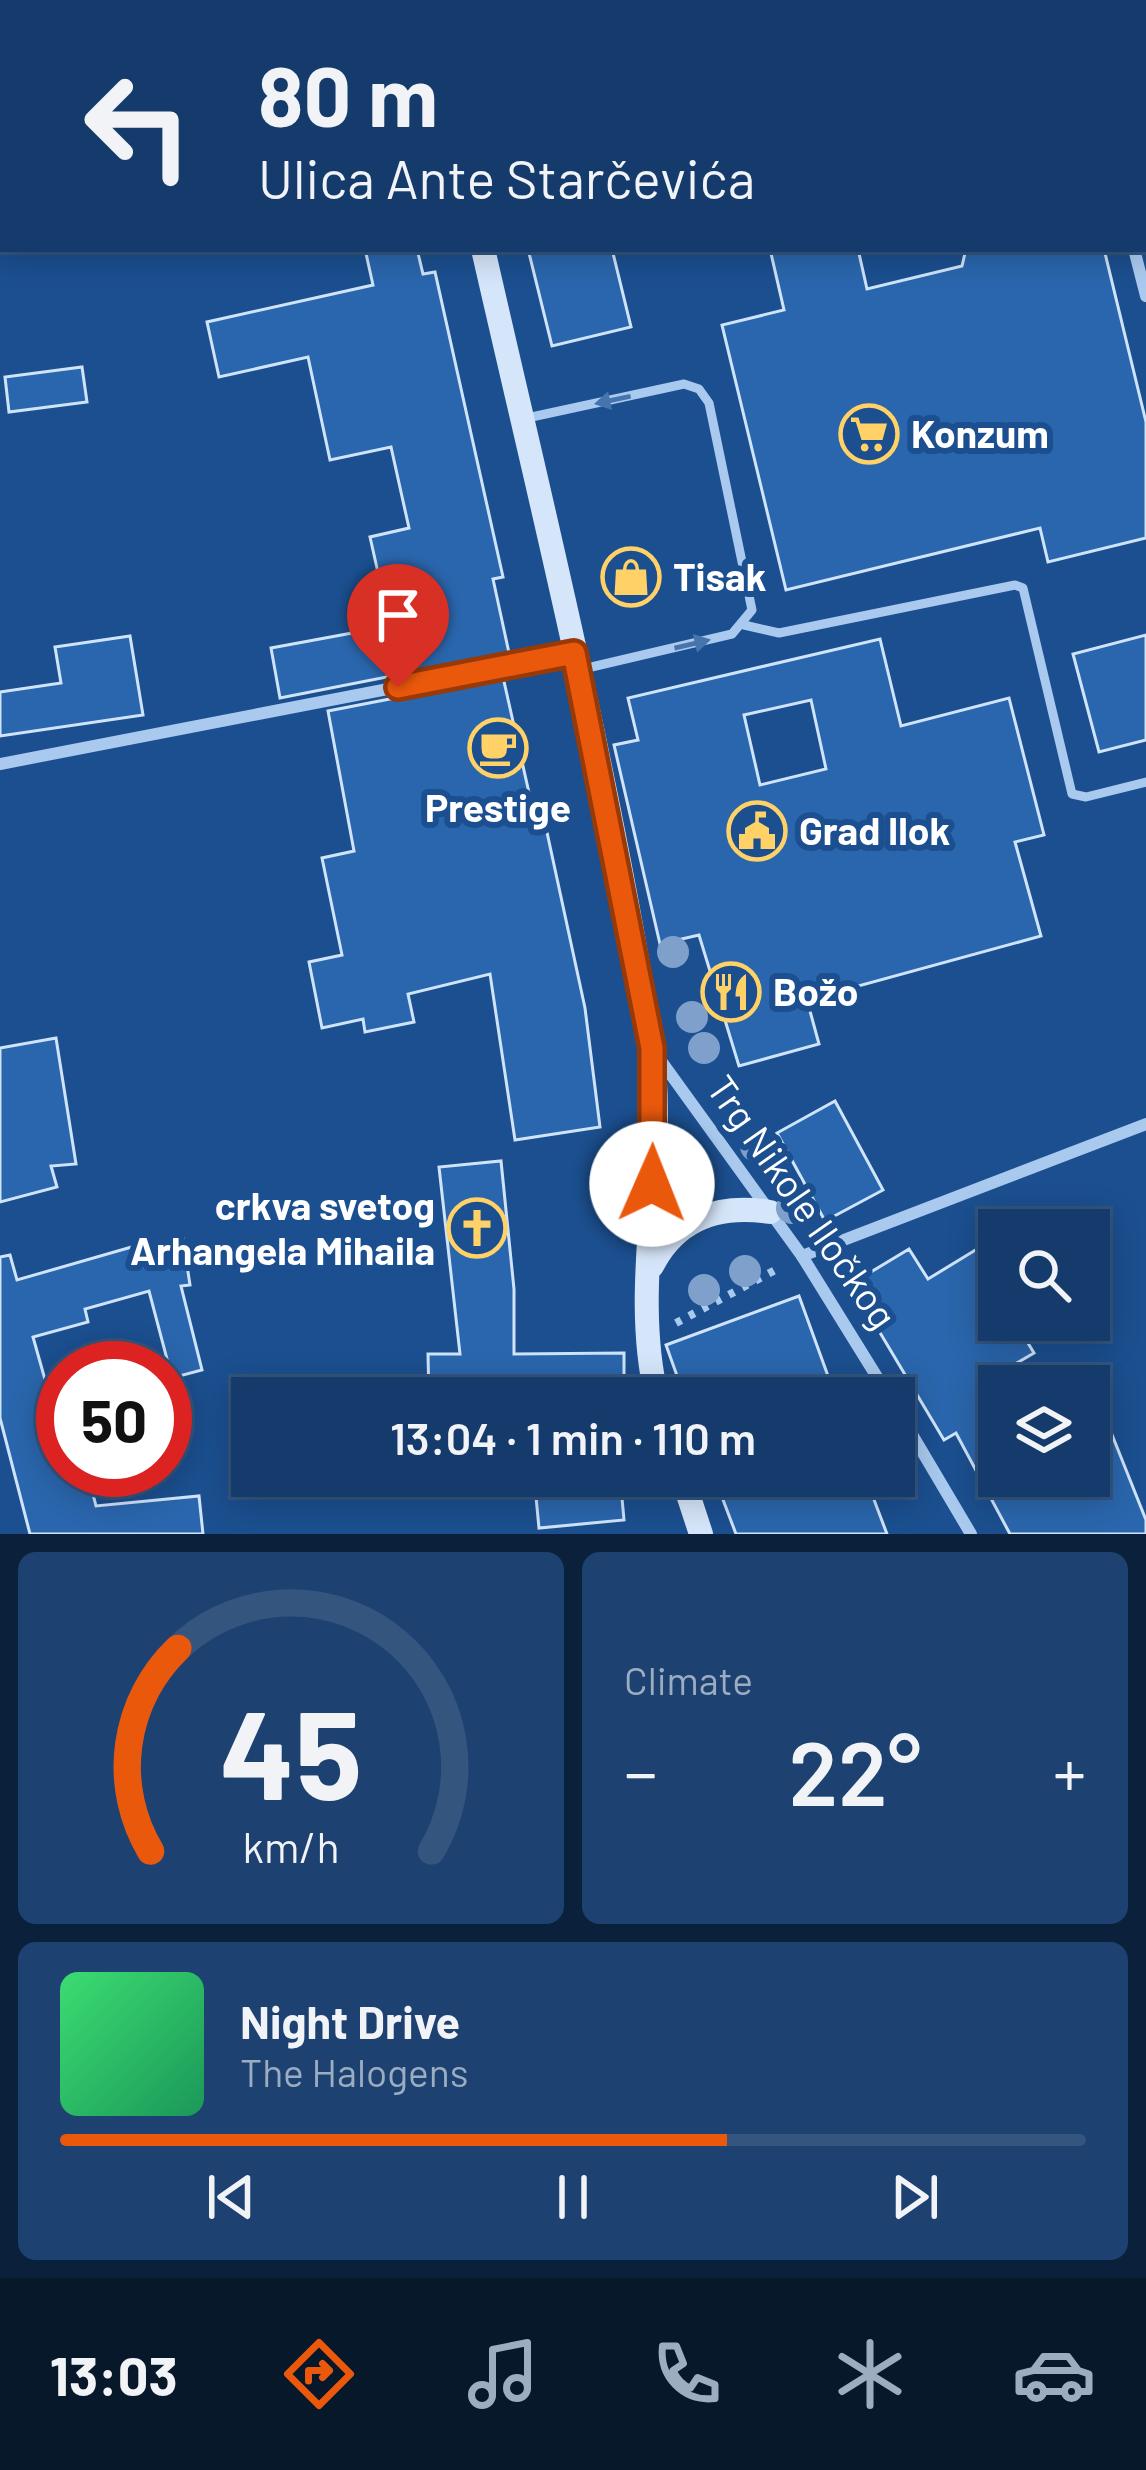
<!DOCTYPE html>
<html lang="en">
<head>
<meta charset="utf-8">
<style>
	:root { --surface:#143b6b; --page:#1d4271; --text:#f1f3f6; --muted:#9dadc1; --line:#33557e; --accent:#ea580c }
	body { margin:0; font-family:Barlow,sans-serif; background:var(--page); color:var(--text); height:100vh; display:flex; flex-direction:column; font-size:45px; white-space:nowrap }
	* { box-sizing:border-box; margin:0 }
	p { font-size:39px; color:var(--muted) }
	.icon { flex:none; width:66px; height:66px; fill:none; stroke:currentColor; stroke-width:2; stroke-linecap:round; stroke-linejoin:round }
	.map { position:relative; height:1534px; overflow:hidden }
	.drawer { display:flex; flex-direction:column; gap:18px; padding:18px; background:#0b203b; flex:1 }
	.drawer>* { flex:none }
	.guide { position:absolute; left:0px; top:0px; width:1146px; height:252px; box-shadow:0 6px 30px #0003,0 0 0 3px var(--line); background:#143b6b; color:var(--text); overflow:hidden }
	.tools { position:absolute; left:978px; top:1209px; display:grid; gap:24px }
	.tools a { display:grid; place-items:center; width:132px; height:132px; border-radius:0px; background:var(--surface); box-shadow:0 6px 30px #0003,0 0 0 3px var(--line); font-size:60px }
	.speed { position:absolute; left:36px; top:1341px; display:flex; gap:24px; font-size:60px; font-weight:700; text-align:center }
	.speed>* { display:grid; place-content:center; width:156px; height:156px; border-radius:50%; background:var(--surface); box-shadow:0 6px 30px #0003,0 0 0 3px var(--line); line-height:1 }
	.speed .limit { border:18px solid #d22; background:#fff; color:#111 }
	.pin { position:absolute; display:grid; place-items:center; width:102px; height:102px; color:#fff; margin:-123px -51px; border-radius:50% 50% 50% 0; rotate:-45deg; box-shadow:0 0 12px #0007 }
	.pin .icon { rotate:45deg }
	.me { position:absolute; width:132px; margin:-66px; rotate:1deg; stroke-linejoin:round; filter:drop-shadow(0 0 9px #0008) }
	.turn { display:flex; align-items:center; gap:42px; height:252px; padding:0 60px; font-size:54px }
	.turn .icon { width:156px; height:156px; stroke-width:2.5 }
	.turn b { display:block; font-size:84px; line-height:102px }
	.big { font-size:90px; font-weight:600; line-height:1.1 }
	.drawer .card { flex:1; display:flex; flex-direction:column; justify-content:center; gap:18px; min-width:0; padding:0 42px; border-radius:18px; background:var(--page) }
	.drawer .dial { align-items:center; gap:0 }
	.dial svg { height:312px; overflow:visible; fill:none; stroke:var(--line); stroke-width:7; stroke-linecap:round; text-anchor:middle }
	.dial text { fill:var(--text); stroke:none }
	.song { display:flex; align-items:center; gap:36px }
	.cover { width:144px; height:144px; border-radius:18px; background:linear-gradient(135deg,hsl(140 70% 55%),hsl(150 70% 35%)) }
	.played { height:12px; border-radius:6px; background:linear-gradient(90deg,var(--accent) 65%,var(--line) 65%) }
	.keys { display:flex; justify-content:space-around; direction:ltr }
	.heat { display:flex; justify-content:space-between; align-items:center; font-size:66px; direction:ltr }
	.drawer .tiles { flex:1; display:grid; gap:18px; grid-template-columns:1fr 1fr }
	.card:last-child { grid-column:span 2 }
	.trip { position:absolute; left:231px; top:1377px; width:684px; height:120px; border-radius:0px; background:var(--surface); box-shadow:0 6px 30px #0003,0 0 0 3px var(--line); font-weight:600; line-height:120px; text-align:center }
	.menu { display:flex; height:192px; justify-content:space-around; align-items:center; background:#08182b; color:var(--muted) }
	.menu .icon { width:84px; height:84px }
	.menu .selected { color:var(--accent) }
	.menu b { font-size:54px; color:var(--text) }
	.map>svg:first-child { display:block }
	.green { fill:#2461a8 }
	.building { fill:#2a66ad; stroke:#cfe3fa; stroke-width:3; fill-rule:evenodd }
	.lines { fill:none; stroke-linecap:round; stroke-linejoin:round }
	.path { stroke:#a9c9ee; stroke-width:8; stroke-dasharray:6 9; stroke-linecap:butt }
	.lane { stroke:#a9c9ee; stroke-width:9 }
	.street { stroke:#a9c9ee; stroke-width:12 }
	.secondary { stroke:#d6e6fa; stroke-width:24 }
	.tree { fill:#7ea0ca }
	.oneway { fill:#4674ac }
	.route-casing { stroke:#983908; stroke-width:30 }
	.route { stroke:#ea580c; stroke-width:21 }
	.labels { text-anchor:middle; stroke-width:12; stroke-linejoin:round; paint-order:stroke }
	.poi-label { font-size:39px; font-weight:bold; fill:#fff; stroke:#1b4f8f; text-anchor:start }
	.street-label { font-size:39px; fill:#fff; stroke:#1b4f8f }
</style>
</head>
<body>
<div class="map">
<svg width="1146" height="1534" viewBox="0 0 1146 1534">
	<rect width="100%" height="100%" fill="#1b4f8f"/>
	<polygon class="green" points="679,1139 715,1189 663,1202 664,1147"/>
	<g class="building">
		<polygon points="365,249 417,249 423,274 435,272 503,577 493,579 509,653 280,698 271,648 390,626 370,537 409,528 391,447 330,460 308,357 219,377 207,322 373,285"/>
		<polygon points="528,249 612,249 631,327 552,346"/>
		<polygon points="770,249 858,249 867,289 962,266 966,249 1104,249 1146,422 1146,538 1048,562 1040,528 786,590 722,325 784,310"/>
		<polygon points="82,367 87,402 9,412 5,377"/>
		<polygon points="1146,635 1146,740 1099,752 1073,654"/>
		<polygon points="130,636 143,715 0,736 0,692 61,683 55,647"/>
		<path d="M880 639 901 726 1009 698 1044 835 1015 842 1041 936 807 1000 819 1044 739 1066 699 935 660 944 614 745 638 740 628 698ZM811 700 826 769 760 785 744 715Z"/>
		<polygon points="503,677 534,815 543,814 585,1008 600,1127 515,1140 490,974 408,994 414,1022 365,1032 363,1019 322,1028 309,962 342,955 322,858 354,851 328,711"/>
		<polygon points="56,1038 76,1164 51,1166 57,1187 0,1202 0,1048"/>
		<polygon points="835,1101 883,1190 825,1221 777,1133"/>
		<polygon points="501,1161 514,1289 514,1354 624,1353 624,1398 429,1398 428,1354 460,1354 439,1167"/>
		<polygon points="183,1239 190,1285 181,1286 202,1370 172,1378 149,1291 85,1309 88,1322 33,1337 53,1408 63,1405 63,1470 87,1470 96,1506 199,1496 203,1534 30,1534 0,1418 0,1257 10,1255 17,1280 135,1246"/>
		<polygon points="982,1246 999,1274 999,1320 1014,1320 1034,1353 986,1381 999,1403 999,1476 1089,1476 1091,1382 1146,1520 1146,1534 1010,1534 956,1433 944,1440 851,1284 909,1249 928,1279"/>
		<polygon points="799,1296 836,1398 685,1398 666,1345"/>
		<polygon points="534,1476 620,1476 624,1520 539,1528"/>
		<polygon points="714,1476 865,1476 887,1534 736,1534"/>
	</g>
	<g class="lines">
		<polyline class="path" points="676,1323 779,1268"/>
		<g class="lane">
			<polyline points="527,418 684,384 699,389 709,403 752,610 732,634 583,669"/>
			<polyline points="744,625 779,633 1015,585 1023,588 1072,794 1086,797 1146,782"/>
		</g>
		<g class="street">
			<polyline points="1072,0 1073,3"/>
			<polyline points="1134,249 1146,296"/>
			<polyline points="0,764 574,653"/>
			<polyline points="656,1054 802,1256 890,1398"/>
			<polyline points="802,1256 1146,1124"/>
			<polyline points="894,1404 971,1534"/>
		</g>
		<g class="secondary">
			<polyline points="426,0 427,3"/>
			<path d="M483 249C543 512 609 776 651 1043 669 1159 629 1284 657 1398"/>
			<path d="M652 1266C676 1218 719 1204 770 1212"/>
			<polyline points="682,1476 701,1534"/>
		</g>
	</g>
	<g class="tree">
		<circle cx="673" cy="952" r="16"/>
		<circle cx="692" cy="1017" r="16"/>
		<circle cx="704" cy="1048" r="16"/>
		<circle cx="756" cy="1146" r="16"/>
		<circle cx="792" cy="1208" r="16"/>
		<circle cx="745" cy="1271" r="16"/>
		<circle cx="704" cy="1290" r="16"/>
	</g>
	<defs><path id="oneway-solid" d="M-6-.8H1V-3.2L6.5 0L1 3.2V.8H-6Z" transform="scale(3)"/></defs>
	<g class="oneway">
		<use href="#oneway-solid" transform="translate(613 400) rotate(168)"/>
		<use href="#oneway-solid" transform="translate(692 644) rotate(-13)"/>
	</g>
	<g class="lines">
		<defs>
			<polyline id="route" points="398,687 574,653 652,1048 652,1184"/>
		</defs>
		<use href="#route" class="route-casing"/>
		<use href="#route" class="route"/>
	</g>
	<defs>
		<symbol id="supermarket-ring" viewBox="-11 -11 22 22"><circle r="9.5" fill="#1b4f8f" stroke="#ffd166" stroke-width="1.5"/><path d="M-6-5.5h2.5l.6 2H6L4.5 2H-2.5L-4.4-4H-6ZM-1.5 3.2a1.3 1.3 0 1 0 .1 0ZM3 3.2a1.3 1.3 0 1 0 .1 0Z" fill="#ffd166"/></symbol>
		<symbol id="shop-ring" viewBox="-11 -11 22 22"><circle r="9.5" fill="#1b4f8f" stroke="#ffd166" stroke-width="1.5"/><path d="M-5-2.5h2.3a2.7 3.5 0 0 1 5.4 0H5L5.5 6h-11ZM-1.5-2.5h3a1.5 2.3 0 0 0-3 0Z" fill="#ffd166"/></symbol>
		<symbol id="cafe-ring" viewBox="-11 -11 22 22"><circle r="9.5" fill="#1b4f8f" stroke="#ffd166" stroke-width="1.5"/><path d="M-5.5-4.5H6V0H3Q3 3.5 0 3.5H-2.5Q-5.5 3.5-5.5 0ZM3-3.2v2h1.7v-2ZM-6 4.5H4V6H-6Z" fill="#ffd166"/></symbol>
		<symbol id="civic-ring" viewBox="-11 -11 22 22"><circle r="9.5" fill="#1b4f8f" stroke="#ffd166" stroke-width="1.5"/><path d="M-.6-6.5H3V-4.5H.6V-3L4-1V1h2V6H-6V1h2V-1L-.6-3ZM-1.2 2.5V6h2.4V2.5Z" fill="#ffd166"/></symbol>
		<symbol id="restaurant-ring" viewBox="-11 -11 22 22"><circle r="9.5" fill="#1b4f8f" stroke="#ffd166" stroke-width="1.5"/><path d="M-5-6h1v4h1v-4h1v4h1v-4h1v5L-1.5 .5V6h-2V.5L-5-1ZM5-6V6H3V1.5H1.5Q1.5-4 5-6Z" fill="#ffd166"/></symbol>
		<symbol id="church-ring" viewBox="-11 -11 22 22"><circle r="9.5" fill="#1b4f8f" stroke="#ffd166" stroke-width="1.5"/><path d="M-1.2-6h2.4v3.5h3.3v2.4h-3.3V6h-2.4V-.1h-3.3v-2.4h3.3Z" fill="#ffd166"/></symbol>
	</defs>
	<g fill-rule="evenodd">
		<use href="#supermarket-ring" x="836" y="401" width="66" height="66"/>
		<use href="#shop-ring" x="598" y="544" width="66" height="66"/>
		<use href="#cafe-ring" x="465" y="715" width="66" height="66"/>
		<use href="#civic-ring" x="724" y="798" width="66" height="66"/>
		<use href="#restaurant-ring" x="698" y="959" width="66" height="66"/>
		<use href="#church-ring" x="444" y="1195" width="66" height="66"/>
	</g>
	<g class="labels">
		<g class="poi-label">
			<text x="911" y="448">Konzum</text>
			<text x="673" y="591">Tisak</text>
			<text x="498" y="822" text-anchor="middle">Prestige</text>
			<text x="799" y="845">Grad Ilok</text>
			<text x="773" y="1006">Božo</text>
			<text x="435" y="1220" text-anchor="end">crkva svetog<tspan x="435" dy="45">Arhangela Mihaila</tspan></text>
		</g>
		<g class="street-label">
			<text transform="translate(802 1202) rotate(55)" y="14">Trg Nikole Iločkog</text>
		</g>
	</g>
</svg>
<div class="tools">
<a><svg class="icon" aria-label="search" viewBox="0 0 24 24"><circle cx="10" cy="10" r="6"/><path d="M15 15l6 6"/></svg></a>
<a><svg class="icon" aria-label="layers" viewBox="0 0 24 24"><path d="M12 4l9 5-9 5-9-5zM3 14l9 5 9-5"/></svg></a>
</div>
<div class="speed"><div class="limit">50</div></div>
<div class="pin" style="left:398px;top:687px;background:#d93025"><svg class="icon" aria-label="arrive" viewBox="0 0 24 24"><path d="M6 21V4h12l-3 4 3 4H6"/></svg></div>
<svg class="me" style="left:652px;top:1184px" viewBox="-20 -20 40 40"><circle r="19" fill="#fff"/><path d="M0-13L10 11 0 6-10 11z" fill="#ea580c"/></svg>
<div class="trip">13:04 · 1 min · 110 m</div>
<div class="guide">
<div class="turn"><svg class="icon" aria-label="left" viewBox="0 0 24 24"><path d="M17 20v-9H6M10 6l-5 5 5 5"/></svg><div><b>80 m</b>Ulica Ante Starčevića</div></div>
</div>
</div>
<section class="drawer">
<div class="tiles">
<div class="card dial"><svg viewBox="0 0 100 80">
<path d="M14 69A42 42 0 1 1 86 69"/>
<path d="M14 69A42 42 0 0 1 21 17" stroke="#ea580c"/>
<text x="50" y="56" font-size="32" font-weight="700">45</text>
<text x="50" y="72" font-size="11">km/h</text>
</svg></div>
<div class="card"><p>Climate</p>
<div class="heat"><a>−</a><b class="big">22°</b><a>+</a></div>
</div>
<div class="card">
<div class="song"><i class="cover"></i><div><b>Night Drive</b><p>The Halogens</p></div></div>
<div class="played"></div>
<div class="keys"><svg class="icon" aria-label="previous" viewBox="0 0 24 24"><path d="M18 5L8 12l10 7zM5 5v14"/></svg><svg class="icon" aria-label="pause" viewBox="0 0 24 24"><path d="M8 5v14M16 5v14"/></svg><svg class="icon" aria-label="next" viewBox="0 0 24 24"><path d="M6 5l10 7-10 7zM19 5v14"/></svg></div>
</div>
</div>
</section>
<nav class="menu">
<b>13:03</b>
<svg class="icon selected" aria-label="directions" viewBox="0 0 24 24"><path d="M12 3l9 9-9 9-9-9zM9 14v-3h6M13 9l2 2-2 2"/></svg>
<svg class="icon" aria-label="music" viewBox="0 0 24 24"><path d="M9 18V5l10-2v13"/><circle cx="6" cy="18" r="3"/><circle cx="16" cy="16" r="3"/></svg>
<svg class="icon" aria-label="phone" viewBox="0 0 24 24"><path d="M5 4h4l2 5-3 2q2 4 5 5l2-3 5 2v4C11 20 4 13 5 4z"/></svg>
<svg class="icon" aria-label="climate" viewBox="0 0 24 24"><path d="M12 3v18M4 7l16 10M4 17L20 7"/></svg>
<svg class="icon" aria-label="car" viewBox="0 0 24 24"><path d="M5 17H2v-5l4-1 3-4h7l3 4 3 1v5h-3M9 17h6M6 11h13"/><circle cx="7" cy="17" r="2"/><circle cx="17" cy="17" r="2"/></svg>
</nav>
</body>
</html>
